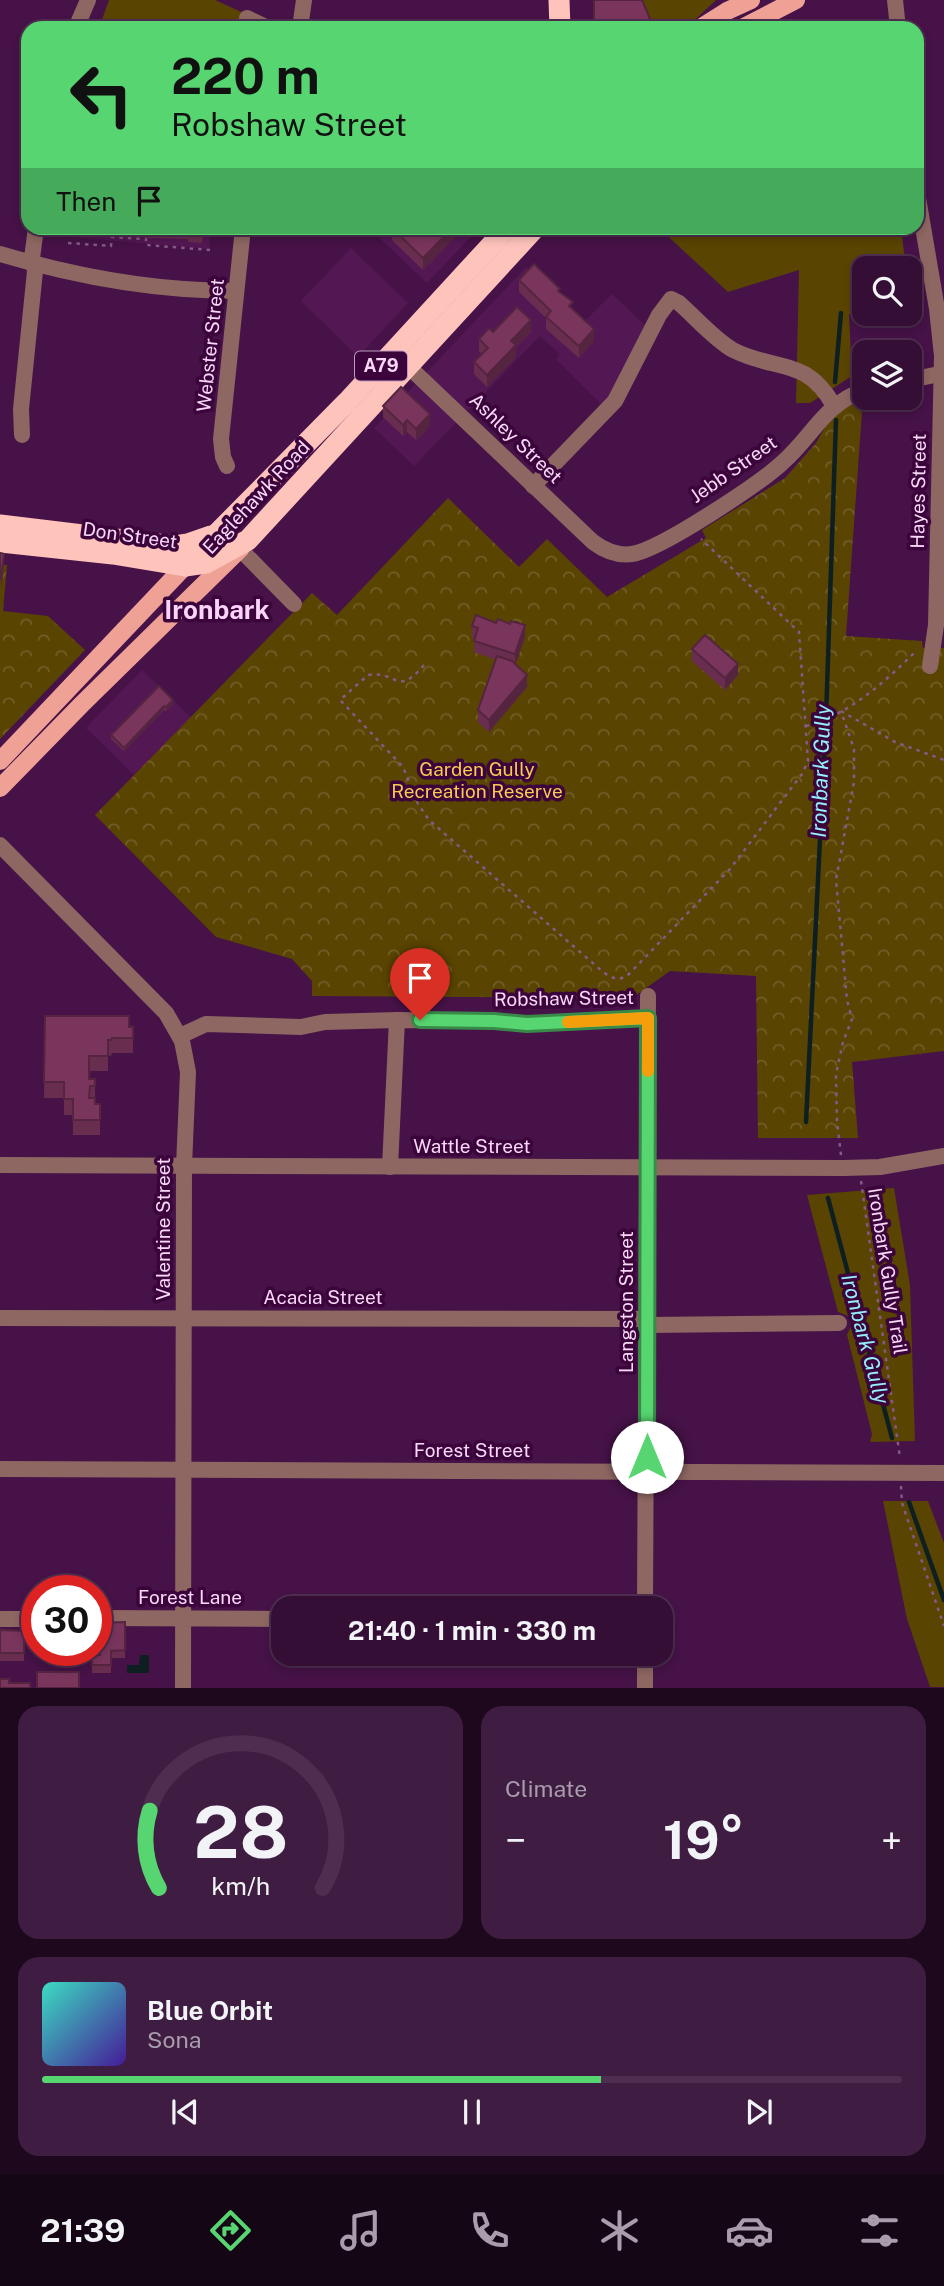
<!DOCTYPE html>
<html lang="en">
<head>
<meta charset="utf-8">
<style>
	:root { --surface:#340e35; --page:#3f1c41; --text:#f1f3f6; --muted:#a99cad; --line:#4e2e50; --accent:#57d570 }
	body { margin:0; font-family:"Public Sans",sans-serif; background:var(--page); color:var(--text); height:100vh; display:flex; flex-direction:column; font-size:26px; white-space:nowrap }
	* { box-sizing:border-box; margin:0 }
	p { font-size:23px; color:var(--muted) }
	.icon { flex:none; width:38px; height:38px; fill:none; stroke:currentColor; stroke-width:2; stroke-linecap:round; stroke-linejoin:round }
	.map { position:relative; height:1688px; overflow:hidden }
	.details { display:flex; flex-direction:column; gap:18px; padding:18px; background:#1d081d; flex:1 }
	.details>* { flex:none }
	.hud { position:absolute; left:21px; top:21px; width:903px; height:214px; border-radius:21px; box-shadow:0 4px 10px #0003,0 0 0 2px var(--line); background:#57d570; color:#111; overflow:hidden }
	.tools { position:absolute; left:852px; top:256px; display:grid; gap:14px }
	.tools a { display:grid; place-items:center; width:70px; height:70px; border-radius:14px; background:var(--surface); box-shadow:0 4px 10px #0003,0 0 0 2px var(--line); font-size:35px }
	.speed { position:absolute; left:21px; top:1575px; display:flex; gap:14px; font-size:35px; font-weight:700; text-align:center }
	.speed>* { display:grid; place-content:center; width:91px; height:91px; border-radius:50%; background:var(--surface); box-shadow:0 4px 10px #0003,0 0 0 2px var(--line); line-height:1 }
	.speed .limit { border:10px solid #d22; background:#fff; color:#111 }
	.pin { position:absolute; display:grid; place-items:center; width:60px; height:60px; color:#fff; margin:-72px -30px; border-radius:50% 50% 50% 0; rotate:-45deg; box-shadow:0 0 7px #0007 }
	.pin .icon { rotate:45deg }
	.me { position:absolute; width:77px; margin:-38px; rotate:0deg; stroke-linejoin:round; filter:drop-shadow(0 0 5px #0008) }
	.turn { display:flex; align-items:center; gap:24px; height:147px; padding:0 35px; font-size:32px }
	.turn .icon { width:91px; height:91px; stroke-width:2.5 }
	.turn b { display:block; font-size:49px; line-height:60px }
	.then { display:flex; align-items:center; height:66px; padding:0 35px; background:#0003; gap:14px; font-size:26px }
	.big { font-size:52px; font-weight:700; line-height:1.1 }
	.details .widget { flex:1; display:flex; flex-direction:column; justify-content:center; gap:10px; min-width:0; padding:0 24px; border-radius:21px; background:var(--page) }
	.details .dial { align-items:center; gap:0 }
	.dial svg { height:182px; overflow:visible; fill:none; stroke:var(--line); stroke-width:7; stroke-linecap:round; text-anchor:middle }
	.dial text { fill:var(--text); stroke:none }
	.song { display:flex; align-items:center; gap:21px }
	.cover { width:84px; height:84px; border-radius:10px; background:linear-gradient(135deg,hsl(170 70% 55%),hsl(260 70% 35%)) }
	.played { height:7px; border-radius:4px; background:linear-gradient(90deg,var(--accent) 65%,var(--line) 65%) }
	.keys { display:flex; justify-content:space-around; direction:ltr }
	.heat { display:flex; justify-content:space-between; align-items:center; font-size:38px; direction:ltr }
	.details .tiles { flex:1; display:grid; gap:18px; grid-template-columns:1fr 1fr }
	.widget:last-child { grid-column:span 2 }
	.trip { position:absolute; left:271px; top:1596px; width:402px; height:70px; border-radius:21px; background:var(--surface); box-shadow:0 4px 10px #0003,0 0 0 2px var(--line); font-weight:700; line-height:70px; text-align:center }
	.dock { display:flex; height:112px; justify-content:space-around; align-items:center; background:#150615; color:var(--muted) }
	.dock .icon { width:49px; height:49px }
	.dock .current { color:var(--accent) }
	.dock b { font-size:32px; color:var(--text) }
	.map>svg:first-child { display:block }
	.built { fill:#531853 }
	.grass { fill:#594402 }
	.park { fill:url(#park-crowns) }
	.water { fill:#0e1f21 }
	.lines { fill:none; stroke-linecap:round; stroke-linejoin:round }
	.stream { stroke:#0e1f21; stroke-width:4.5 }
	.path { stroke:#865986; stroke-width:2.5; stroke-dasharray:3.5 5; stroke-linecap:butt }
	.minor { stroke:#8e6762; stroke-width:16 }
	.major { stroke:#f0a196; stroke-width:18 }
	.highway { stroke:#fec4bc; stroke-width:21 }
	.wall { fill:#692e4f }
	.shaded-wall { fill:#552540 }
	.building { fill:#7a355c; stroke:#552540; stroke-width:2 }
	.route-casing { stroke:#398a49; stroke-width:18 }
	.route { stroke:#57d570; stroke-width:12 }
	.slow { stroke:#f59e0b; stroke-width:12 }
	.labels { text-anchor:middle; stroke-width:7; stroke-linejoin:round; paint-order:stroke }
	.shield { fill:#3b053c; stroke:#bf99bf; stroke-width:2 }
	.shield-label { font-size:18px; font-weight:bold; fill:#f8d8f7 }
	.street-label { font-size:19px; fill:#f8d8f7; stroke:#3b053c }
	.park-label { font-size:19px; fill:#f9ca53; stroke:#3b053c }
	.water-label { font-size:21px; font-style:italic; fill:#96eefb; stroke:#3b053c }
	.district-label { font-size:26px; font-weight:bold; fill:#f9d3f8; stroke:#3b053c }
</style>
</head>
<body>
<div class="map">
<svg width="944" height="1688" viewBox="0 0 944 1688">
	<defs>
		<pattern id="park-crowns" width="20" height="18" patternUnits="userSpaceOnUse" patternTransform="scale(1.75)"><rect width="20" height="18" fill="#594402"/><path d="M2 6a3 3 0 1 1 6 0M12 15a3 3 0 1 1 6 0" fill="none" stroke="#725e28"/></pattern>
	</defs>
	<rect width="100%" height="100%" fill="#461247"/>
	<g class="built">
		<polygon points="72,228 211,228 209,249 71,237"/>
		<polygon points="369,228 479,228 427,283"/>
		<polygon points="351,248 408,303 358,357 301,301"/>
		<polygon points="526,267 583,323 612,294 647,327 604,407 556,359 560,354 540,336 414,466 374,428"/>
		<polygon points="142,670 191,717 134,775 86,728"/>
	</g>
	<g class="grass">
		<polygon points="109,0 215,0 248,15 244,26 261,28 99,28"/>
		<polygon points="637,0 716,0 686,28 649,28"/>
		<polygon points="659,228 901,228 906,268 864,268 864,313 910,313 910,299 921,314 849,314 852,376 810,403 796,403 799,270 728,292"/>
		<polygon points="894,1188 910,1285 915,1441 870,1442 872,1434 847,1335 852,1324 848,1316 838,1312 807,1195"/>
		<polygon points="883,1501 928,1501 944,1543 944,1687 930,1687 907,1619"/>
	</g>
	<g class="park">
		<polygon points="863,397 846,636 922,641 923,648 944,648 944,1051 852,1062 858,1138 758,1138 756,976 670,971 632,998 312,996 312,981 292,959 216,937 95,815 312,593 337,615 448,498 519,567 547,539 607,597 706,538 702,530 785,478 816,443 831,417"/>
		<polygon points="0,564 7,565 3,611 48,616 85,650 0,739"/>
	</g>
	<polygon class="water" points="140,1655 149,1655 149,1673 127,1673 127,1665 139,1665"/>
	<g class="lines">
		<g class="stream">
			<polyline points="835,382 841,313"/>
			<polyline points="806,1122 826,718 836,420"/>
			<polyline points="828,1198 892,1438"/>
			<polyline points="909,1502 944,1600"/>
		</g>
		<g class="path">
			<polyline points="68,243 111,246 112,237 146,239 146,245 210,250"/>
			<path d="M424 665C396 698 398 670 368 675L340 700 403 767 418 804 429 820 603 972C613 979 620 982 630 973L730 869 802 774 808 761 799 632 701 539"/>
			<polyline points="841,711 895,742 944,760"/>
			<path d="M806 726C849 715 886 681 917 650"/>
			<polyline points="841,1155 837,1121 836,1074 843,1042 852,1019 847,1000 836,880 854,782 854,749 841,711"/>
			<polyline points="861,1181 900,1458"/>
			<polyline points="901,1486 902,1503 944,1626"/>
		</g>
		<g class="minor">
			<polyline points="895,0 898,28"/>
			<polyline points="247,18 268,28"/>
			<polyline points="76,28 88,0"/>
			<polyline points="300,28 304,0"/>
			<polyline points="917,192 937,309 942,356 936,625 930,666"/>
			<path d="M0 254C77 277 155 291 236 291"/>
			<path d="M408 366 593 542C605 551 617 556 632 554 660 550 759 484 782 463 813 436 823 405 864 390"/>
			<polyline points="910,380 944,373"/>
			<polyline points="22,435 21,409 35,271 32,258 36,228"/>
			<polyline points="227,466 223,457 221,439 243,228"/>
			<path d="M533 486 615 401 659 315 671 299 679 303C695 317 715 340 733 350 776 372 806 356 834 406"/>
			<polyline points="240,549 294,604"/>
			<polyline points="0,845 166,1013 182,1041 188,1072 184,1166 183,1688"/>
			<polyline points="180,1036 206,1024 301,1027 325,1022 397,1020 494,1021 527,1024 648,1018"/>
			<polyline points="0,1165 844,1168 880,1167 944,1156"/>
			<polyline points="390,1167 397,1020"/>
			<polyline points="0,1318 647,1319"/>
			<polyline points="647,1325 839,1323"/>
			<polyline points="0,1469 944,1473"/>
			<polyline points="645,1608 648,996"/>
			<polyline points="96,1618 284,1619"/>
			<polyline points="0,1619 37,1619"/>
			<polyline points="645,1654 645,1688"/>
		</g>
		<g class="major">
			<polyline points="700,28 727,11 751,0"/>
			<polyline points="742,28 796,0"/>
			<polyline points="0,761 185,566"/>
			<polyline points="0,788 83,703 241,548"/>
		</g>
		<g class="highway">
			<polyline points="559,0 560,28"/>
			<polyline points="0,525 174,546 188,544 211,536"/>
			<polyline points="0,542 113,554 185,566 206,563 248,540 535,228"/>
			<polyline points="185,566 347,402 507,228"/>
		</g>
	</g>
	<g class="wall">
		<polygon points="109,228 204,228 202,243 188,242 188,239 147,238 147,234 109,232"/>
		<polygon points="392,228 464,228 423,270 392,240"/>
		<polygon points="519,280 560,293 573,309 594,341 579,358 546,329 546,318 519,292"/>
		<polygon points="493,332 531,332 516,347 516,357 487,387 474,374 474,362 482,354 479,351 479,339"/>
		<polygon points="383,406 430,426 416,440 407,432 403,436 383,417"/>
		<polygon points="472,626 525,637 515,664 527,687 489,732 478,722 478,710 496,660 474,652 475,639 472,638"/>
		<polygon points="692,649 738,675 725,690 692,661"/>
		<polygon points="159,686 173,704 166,711 164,710 124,751 111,739 111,735"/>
		<polygon points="45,1016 133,1027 133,1053 112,1053 111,1056 108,1055 108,1071 89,1071 89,1079 95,1079 95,1104 100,1104 100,1135 73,1135 73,1115 64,1115 64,1098 44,1098"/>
		<polygon points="125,1622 125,1658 111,1658 111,1673 92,1673 92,1655 100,1655 100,1637 96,1637 96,1623"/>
		<polygon points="0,1630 24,1631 24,1661 0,1661"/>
	</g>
	<g class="shaded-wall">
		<polygon points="452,228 464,228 423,270 423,258"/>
		<polygon points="531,320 531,332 516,347 516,357 487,387 487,375 511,341"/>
		<polygon points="594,329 594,341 579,358 579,346"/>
		<polygon points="430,414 430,426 416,440 416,429"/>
		<polygon points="407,420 407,432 403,436 403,425"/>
		<polygon points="4,554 4,565 1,590 1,579"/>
		<polygon points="525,625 525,637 515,666 515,654"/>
		<polygon points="738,664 738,675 725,690 725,678"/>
		<polygon points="527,675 527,687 489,732 489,720"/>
		<polygon points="173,700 173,704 166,711 166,707"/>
		<polygon points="164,706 164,710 124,751 124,748"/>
	</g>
	<g class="building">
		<polygon points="594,0 642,0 654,28 594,28"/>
		<polygon points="181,228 203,228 202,232 188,230 188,228"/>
		<polygon points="392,228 452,228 423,258"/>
		<polygon points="534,264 560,289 558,291 573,302 569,306 594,329 579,346 546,317 551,311 519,280"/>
		<polygon points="517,307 531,320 511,341 516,345 487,375 474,362 488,348 479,339 489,328 493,332"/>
		<polygon points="401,387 430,414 416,429 407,420 403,425 383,406"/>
		<polygon points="0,553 4,554 1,579 0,579"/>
		<polygon points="476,615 496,623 498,619 510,624 511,621 525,625 515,654 474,641 478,628 472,626"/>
		<polygon points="705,635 738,664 725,678 692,649"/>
		<polygon points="497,656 512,661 527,675 489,720 478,710"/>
		<polygon points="159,686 173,700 166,707 164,706 124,748 111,735"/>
		<polygon points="45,1016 129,1016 129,1027 133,1027 133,1038 112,1038 111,1040 108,1040 108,1056 89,1056 89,1079 95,1079 95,1086 90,1086 89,1098 95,1098 95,1104 100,1104 100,1120 73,1120 73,1099 64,1099 64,1082 44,1082"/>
		<polygon points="125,1622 125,1650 111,1651 111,1665 92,1665 92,1655 100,1655 100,1629 96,1629 96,1623"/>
		<polygon points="0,1630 24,1631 24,1653 0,1653"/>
		<rect x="37" y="1672" width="42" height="16"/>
		<polygon points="0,1679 9,1679 9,1683 30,1683 30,1688 0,1688"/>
	</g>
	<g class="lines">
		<defs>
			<polyline id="route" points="420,1020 494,1021 527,1024 648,1018 647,1457"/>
		</defs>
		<use href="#route" class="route-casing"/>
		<use href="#route" class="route"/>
		<polyline class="slow" points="568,1022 648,1018 648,1071"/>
	</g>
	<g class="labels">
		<rect class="shield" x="355" y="351.5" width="52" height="29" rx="5"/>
		<g class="shield-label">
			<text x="381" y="372">A79</text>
		</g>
		<g class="street-label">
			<text transform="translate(210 345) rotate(-84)" y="7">Webster Street</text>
			<text transform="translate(516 438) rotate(44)" y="7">Ashley Street</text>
			<text transform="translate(733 469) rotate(-35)" y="7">Jebb Street</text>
			<text transform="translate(918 491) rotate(-89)" y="7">Hayes Street</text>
			<text transform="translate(256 497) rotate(-47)" y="7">Eaglehawk Road</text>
			<text transform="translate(130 535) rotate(8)" y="7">Don Street</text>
			<text transform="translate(564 998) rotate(-1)" y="7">Robshaw Street</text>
			<text x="472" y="1153">Wattle Street</text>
			<text transform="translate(163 1229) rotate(-90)" y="7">Valentine Street</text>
			<text transform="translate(888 1271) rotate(81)" y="7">Ironbark Gully Trail</text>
			<text x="323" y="1304">Acacia Street</text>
			<text transform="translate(626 1302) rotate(-90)" y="7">Langston Street</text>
			<text x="472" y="1457">Forest Street</text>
			<text x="190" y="1604">Forest Lane</text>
		</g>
		<g class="park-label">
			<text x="477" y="776">Garden Gully<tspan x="477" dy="22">Recreation Reserve</tspan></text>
		</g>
		<g class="water-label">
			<text transform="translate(821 771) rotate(-88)" y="7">Ironbark Gully</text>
			<text transform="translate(865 1339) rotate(75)" y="7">Ironbark Gully</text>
		</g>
		<g class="district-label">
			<text x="217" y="619">Ironbark</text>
		</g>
	</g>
</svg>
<div class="tools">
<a><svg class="icon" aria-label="search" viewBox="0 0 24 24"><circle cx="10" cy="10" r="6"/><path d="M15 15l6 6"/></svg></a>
<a><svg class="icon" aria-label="layers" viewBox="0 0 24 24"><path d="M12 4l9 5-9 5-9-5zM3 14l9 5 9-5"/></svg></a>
</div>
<div class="speed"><div class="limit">30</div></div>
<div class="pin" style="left:420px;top:1020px;background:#d93025"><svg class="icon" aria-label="arrive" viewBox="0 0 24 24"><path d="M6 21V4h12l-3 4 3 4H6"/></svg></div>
<svg class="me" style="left:647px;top:1457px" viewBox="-20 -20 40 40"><circle r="19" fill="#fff"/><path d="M0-13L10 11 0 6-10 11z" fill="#57d570"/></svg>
<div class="trip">21:40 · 1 min · 330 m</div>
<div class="hud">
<div class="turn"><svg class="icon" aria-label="left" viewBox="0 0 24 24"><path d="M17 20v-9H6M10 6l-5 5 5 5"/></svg><div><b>220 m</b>Robshaw Street</div></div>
<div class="then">Then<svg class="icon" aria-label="arrive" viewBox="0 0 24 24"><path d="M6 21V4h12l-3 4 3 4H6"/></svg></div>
</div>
</div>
<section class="details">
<div class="tiles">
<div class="widget dial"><svg viewBox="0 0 100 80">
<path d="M14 69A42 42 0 1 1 86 69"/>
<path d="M14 69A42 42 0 0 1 10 35" stroke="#57d570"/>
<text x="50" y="56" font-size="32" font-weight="700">28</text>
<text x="50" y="72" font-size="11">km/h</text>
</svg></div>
<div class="widget"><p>Climate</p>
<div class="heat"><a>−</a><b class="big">19°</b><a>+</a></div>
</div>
<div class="widget">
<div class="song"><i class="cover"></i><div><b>Blue Orbit</b><p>Sona</p></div></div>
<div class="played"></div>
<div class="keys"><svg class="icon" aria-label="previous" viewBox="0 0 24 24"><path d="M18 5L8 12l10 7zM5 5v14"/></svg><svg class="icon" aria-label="pause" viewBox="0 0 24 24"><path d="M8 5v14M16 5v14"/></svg><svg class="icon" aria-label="next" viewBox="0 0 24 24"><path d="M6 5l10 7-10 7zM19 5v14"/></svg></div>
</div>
</div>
</section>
<nav class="dock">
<b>21:39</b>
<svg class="icon current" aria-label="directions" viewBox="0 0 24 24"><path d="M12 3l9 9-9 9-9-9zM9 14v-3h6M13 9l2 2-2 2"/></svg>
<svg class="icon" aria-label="music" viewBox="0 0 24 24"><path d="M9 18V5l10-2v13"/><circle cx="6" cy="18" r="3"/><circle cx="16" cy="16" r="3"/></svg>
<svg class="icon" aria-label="phone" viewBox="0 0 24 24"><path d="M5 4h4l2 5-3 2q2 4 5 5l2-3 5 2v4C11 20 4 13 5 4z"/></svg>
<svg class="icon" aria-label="climate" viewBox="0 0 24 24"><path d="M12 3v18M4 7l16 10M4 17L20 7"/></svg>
<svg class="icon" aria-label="car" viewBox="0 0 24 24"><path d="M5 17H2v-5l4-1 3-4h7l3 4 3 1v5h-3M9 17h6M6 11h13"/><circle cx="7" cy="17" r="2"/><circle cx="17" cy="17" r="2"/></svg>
<svg class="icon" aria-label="filters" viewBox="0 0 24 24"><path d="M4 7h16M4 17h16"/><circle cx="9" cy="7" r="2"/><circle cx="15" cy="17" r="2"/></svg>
</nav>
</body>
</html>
